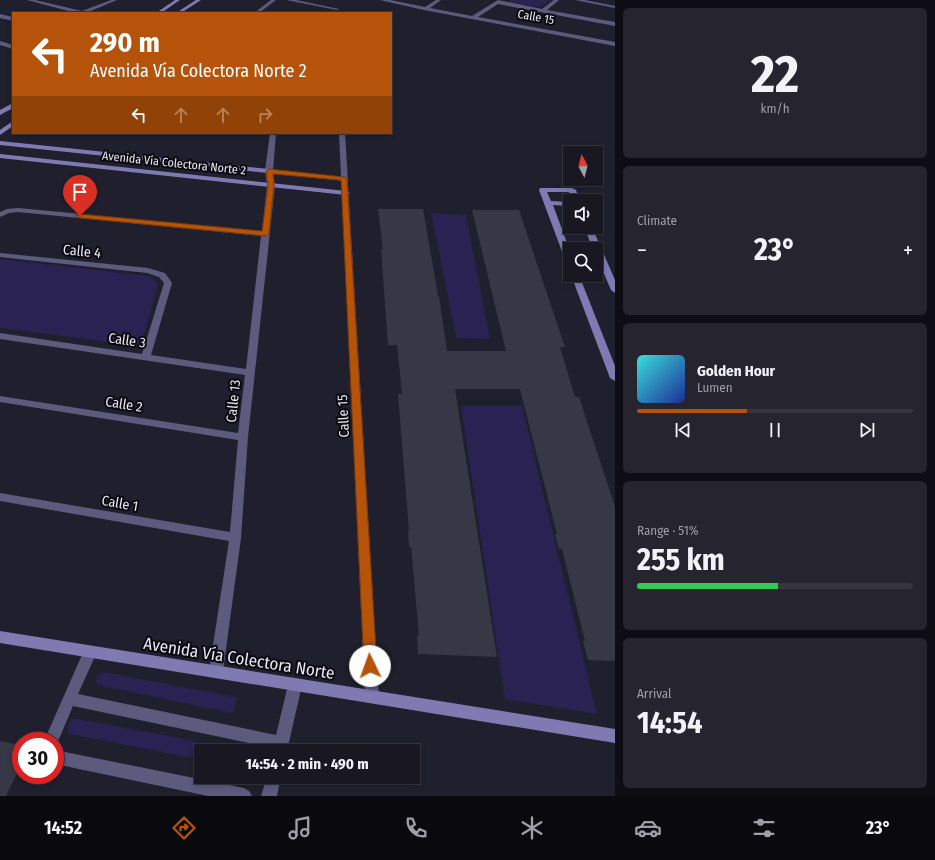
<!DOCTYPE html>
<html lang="en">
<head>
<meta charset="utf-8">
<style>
	:root { --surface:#181722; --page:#25242f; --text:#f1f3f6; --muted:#9f9fa5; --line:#363640; --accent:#b45309 }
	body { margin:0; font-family:"Fira Sans Condensed",sans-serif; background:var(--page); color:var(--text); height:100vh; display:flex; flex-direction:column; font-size:15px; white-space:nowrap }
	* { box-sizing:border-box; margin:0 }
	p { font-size:13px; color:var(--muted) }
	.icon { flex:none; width:22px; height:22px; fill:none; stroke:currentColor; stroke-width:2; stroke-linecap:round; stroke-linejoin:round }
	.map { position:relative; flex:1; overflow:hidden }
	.details { display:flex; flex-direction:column; gap:8px; padding:8px; background:#0d0d13; width:320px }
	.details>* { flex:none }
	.top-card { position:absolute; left:12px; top:12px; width:380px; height:122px; border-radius:0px; box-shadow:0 2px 6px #0003,0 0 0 1px var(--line); background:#b45309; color:#fff; overflow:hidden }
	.needle { width:26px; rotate:353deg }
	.controls { position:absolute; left:563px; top:146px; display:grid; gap:8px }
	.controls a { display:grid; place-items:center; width:40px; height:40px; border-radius:0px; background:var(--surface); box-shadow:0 2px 6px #0003,0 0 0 1px var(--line); font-size:20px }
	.speed { position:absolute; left:12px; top:732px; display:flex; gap:8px; font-size:20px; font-weight:700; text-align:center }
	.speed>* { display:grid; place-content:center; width:52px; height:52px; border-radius:50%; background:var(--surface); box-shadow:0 2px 6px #0003,0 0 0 1px var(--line); line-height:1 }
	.speed .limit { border:6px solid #d22; background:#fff; color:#111 }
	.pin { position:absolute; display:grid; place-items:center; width:34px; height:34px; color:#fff; margin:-41px -17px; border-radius:50% 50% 50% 0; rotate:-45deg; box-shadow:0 0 4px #0007 }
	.pin .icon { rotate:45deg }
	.me { position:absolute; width:44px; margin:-22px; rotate:357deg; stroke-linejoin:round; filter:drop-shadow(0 0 3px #0008) }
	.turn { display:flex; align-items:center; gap:14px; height:84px; padding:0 12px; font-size:18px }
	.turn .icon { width:52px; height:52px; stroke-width:2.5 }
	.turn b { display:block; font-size:28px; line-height:34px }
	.lanes { display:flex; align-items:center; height:38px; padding:0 12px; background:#0003; justify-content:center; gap:20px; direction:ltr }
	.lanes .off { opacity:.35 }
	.big { font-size:30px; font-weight:700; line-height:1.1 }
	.details .tile { flex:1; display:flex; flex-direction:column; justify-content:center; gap:6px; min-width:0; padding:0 14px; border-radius:6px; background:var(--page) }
	.details .dial { align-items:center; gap:0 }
	.dial b { font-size:52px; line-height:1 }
	.song { display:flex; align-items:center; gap:12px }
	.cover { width:48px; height:48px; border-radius:6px; background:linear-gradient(135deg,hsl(180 70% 55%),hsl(230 70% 35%)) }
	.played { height:4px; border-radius:2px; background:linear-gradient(90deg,var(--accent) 40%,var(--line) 40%) }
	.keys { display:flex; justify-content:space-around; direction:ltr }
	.heat { display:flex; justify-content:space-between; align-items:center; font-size:22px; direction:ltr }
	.charge { height:6px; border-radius:3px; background:linear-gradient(90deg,#34c759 51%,var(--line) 0) }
	.trip { position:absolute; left:194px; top:744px; width:226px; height:40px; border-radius:0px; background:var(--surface); box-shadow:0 2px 6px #0003,0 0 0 1px var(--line); font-weight:700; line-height:40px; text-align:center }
	.dock { display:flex; height:64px; justify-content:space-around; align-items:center; background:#0a090e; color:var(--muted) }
	.dock .icon { width:28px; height:28px }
	.dock .active { color:var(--accent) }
	.dock b { font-size:18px; color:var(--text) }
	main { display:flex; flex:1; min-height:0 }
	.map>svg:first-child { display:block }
	.green { fill:#292252 }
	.building { fill:#373746 }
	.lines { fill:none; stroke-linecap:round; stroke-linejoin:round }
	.street { fill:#5d5b7d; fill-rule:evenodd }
	.secondary { fill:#7f7bb2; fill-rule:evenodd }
	.route { fill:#b45309; stroke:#753606 }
	.labels { text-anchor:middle; stroke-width:4; stroke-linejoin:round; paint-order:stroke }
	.far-street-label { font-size:12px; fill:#e8e7f2; stroke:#0a0910 }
	.street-label { font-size:14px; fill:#e8e7f2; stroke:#0a0910 }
	.near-street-label { font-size:17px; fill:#e8e7f2; stroke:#0a0910 }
</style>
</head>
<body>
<main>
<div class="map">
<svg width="615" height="796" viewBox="0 0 615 796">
	<rect width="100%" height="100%" fill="#201f2d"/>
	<g class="green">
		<polygon points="511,0 550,0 540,7 508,2"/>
		<polygon points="431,213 466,215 490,339 456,338"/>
		<polygon points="0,259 150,276 158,284 141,346 0,328"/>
		<polygon points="461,406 522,406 597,714 505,699"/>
		<polygon points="104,672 234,697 236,699 234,711 231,713 98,685 96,681 98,675"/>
		<path d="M72 718 195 741C196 748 195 754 188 757L70 734 67 727Z"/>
	</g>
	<g class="building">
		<polygon points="378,209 423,209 438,296 439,296 447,351 506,351 472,210 519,210 565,347 560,347 575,397 579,397 615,507 615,661 588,660 583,641 585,641 562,549 559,549 555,534 557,534 520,389 455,389 497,657 418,654 417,635 419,635 411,547 409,547 408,531 409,531 398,394 402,394 397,345 388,345 381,249 383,249"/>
		<polygon points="0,741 21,745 21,765 6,796 0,796"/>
	</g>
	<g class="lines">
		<g class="street">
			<polygon points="27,0 35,0 82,11 111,0 117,0 86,13 76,13"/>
			<polygon points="271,0 276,0 259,13 254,13"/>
			<polygon points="286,0 296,0 339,9 337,10"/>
			<polygon points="380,0 390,0 425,7 436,0 441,0 430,8 472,16 498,0 542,9 554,0 559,0 547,10 615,22 615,26 498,4 478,17 615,42 615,46 424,10"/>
			<polygon points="575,0 585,0 615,6 615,8"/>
			<polygon points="0,14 13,17 13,21 0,18"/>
			<polygon points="0,41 13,45 13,49 0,45"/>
			<polygon points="270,133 276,133 273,171 275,185 248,437 241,538 223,671 221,675 216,677 211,675 209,671 229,541 0,501 0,493 230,532 238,440 0,402 0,396 238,433 245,375 0,339 0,333 142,354 164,283 159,277 147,273 0,257 0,253 148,268 165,273 172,283 151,355 246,369 261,236 18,212 9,213 0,217 0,212 7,209 18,208 262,231 267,185 265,171"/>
			<polygon points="339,133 345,133 379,697 377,701 372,703 367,701 365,697"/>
			<polygon points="90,646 95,648 97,652 78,694 276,735 288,685 290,681 295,679 300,681 302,685 287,751 273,751 273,748 73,706 56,746 55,746 55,741 44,741 85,648"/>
			<polygon points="55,750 244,788 249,791 252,796 208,796 55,764"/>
			<polygon points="267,777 281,777 277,796 261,796"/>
		</g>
		<g class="secondary">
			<polygon points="175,0 180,0 161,13 156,13"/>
			<polygon points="196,0 201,0 181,13 176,13"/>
			<polygon points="13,103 13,108 0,115 0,110"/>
			<polygon points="13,121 13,126 0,135 0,130"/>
			<polygon points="0,141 344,177 348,179 344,181 0,145"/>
			<polygon points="0,154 346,191 350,193 346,195 0,158"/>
			<polygon points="540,188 572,188 576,190 580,201 572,201 569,192 547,192 551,201 570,202 570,206 553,205 570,251 570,264 566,262 539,190"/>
			<polygon points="584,227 592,227 615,280 615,293 611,290 596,255 596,249 593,249"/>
			<polygon points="571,275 579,275 615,366 615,381 610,378"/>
			<polygon points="0,631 615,729 615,743 0,643"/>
		</g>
	</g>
	<polygon class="route" points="269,169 344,177 347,179 377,666 375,670 370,671 366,670 364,666 341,180 273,174 274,185 269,234 266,236 80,218 76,216 80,214 262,231 268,185 266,171"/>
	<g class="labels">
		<g class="far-street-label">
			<text transform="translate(536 17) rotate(10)" y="4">Calle 15</text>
			<text transform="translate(174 163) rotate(6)" y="4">Avenida Vía Colectora Norte 2</text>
		</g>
		<g class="street-label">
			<text transform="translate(82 251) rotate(6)" y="5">Calle 4</text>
			<text transform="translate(127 340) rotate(8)" y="5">Calle 3</text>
			<text transform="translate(233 401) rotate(-84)" y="5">Calle 13</text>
			<text transform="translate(124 404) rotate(9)" y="5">Calle 2</text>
			<text transform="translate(343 416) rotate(-93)" y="5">Calle 15</text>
			<text transform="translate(120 503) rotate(10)" y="5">Calle 1</text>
		</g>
		<g class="near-street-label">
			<text transform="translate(239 658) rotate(9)" y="6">Avenida Vía Colectora Norte</text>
		</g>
	</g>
</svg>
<div class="controls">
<a><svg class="needle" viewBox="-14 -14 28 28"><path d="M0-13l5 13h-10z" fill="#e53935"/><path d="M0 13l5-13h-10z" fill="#9f9fa5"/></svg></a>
<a><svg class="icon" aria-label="sound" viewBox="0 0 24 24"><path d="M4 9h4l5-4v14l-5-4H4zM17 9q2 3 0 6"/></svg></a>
<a><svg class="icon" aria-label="search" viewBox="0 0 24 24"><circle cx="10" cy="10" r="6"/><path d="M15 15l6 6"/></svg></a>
</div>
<div class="speed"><div class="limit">30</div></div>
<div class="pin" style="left:80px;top:216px;background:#d93025"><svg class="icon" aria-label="arrive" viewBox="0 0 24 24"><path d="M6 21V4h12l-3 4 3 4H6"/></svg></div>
<svg class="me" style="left:370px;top:666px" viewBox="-20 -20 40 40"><circle r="19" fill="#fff"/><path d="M0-13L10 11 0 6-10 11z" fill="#b45309"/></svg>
<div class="trip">14:54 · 2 min · 490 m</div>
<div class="top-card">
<div class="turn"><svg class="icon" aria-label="left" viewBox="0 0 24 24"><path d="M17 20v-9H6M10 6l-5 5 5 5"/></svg><div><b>290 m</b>Avenida Vía Colectora Norte 2</div></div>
<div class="lanes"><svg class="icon" aria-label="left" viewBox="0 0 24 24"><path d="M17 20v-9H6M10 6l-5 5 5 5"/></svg><svg class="icon off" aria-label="ahead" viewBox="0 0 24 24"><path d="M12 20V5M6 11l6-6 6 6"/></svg><svg class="icon off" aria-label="ahead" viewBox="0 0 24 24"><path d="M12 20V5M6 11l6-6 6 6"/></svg><svg class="icon off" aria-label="right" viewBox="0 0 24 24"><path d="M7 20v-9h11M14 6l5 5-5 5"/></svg></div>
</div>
</div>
<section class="details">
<div class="tile dial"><b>22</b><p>km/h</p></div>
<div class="tile"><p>Climate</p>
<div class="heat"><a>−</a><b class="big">23°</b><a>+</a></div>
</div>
<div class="tile">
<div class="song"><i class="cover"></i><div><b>Golden Hour</b><p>Lumen</p></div></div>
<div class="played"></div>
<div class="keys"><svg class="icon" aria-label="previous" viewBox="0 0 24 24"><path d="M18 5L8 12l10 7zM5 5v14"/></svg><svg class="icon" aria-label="pause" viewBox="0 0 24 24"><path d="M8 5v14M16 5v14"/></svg><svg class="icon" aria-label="next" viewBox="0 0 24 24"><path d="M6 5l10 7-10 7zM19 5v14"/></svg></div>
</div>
<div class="tile"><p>Range · 51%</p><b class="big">255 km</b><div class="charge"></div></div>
<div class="tile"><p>Arrival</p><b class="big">14:54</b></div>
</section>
</main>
<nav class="dock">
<b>14:52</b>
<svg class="icon active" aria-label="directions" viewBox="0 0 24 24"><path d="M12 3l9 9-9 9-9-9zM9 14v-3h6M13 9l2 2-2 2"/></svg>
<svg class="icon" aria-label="music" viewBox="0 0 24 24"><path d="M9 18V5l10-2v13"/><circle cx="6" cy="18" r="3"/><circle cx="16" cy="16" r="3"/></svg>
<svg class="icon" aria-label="phone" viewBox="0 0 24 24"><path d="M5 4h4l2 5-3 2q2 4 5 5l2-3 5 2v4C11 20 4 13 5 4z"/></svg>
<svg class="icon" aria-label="climate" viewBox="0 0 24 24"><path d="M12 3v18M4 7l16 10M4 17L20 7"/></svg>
<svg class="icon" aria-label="car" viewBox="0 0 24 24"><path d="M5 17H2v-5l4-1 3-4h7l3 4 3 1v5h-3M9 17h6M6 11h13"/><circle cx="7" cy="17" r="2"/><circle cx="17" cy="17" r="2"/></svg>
<svg class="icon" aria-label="filters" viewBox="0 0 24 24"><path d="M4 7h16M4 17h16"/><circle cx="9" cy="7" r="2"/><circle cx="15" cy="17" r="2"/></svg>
<b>23°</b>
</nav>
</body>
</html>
